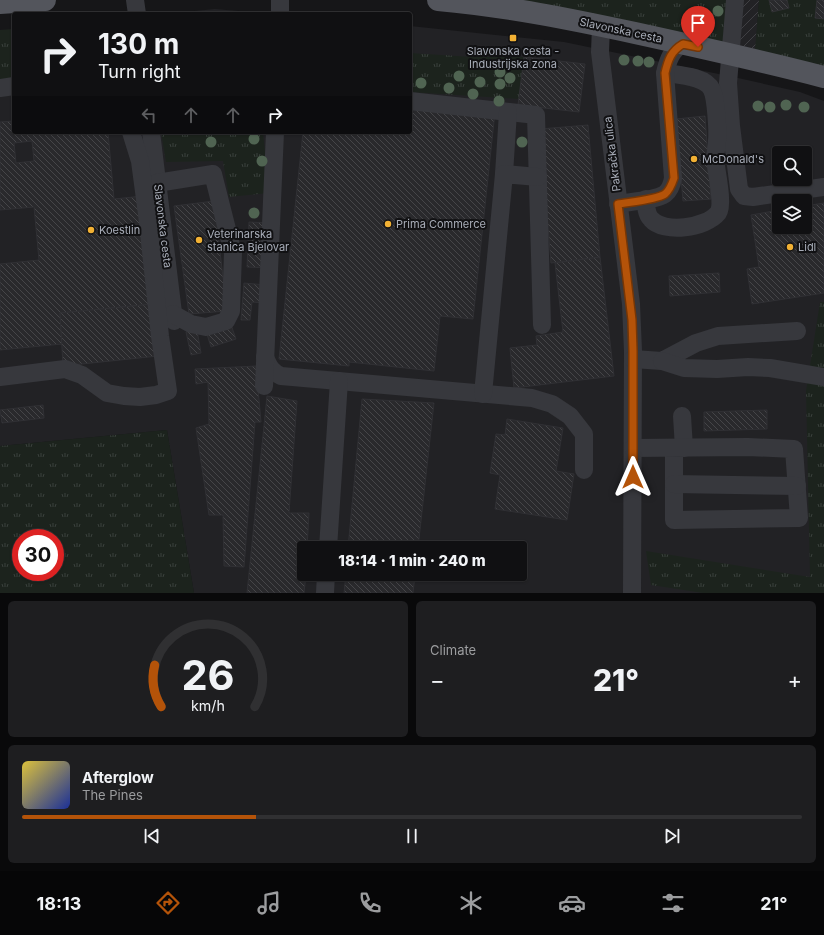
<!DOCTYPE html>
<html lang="en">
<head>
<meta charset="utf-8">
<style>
	:root { --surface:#101012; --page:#1e1e20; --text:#f1f3f6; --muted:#9c9d9f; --line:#303032; --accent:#b45309 }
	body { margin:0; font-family:Inter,sans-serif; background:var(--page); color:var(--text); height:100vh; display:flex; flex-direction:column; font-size:15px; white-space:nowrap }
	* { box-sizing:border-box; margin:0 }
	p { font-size:13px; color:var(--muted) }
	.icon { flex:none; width:22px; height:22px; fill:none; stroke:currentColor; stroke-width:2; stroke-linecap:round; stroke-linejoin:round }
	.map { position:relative; height:593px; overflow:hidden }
	.side { display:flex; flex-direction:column; gap:8px; padding:8px; background:#09090a; flex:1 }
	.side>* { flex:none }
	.hud { position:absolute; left:12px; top:12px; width:400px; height:122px; border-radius:4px; box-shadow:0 1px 3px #0004,0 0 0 1px var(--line); background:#101012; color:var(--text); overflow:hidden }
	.controls { position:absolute; left:772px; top:146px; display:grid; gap:8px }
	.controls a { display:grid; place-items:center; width:40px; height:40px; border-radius:4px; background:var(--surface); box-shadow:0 1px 3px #0004,0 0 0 1px var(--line); font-size:20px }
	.speed { position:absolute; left:12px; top:529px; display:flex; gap:8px; font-size:20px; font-weight:700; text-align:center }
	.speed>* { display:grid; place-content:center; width:52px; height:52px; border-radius:50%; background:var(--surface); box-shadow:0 1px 3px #0004,0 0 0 1px var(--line); line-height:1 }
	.speed .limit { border:6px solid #d22; background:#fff; color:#111 }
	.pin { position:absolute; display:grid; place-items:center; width:34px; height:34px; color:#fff; margin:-41px -17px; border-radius:50% 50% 50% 0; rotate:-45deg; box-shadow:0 0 4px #0007 }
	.pin .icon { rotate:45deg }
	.me { position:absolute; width:44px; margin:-22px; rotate:0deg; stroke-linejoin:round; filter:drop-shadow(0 0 3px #0008) }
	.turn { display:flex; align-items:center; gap:14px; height:84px; padding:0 20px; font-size:18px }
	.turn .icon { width:52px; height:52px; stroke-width:2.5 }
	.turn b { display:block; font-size:28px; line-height:34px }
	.lanes { display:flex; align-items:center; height:38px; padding:0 20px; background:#0003; justify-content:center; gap:20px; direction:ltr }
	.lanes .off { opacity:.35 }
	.big { font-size:30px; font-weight:800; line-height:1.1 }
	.side .tile { flex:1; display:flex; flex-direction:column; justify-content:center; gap:6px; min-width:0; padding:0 14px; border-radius:6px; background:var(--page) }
	.side .dial { align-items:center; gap:0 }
	.dial svg { height:104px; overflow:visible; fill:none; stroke:var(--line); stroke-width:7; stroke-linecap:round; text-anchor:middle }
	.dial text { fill:var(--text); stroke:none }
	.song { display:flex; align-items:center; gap:12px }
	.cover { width:48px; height:48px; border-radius:6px; background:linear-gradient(135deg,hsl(50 70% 55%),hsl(230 70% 35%)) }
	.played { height:4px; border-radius:2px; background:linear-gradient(90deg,var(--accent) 30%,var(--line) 30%) }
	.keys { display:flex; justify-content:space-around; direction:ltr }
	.heat { display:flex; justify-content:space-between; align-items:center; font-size:22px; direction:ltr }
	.side .tiles { flex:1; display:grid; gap:8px; grid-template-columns:1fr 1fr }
	.tile:last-child { grid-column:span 2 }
	.trip { position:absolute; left:297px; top:541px; width:230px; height:40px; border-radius:4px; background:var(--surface); box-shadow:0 1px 3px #0004,0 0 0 1px var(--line); font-weight:800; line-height:40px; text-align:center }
	.menu { display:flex; height:64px; justify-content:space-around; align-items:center; background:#060607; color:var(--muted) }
	.menu .icon { width:28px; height:28px }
	.menu .current { color:var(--accent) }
	.menu b { font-size:18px; color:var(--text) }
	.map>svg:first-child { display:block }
	.built { fill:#222225; fill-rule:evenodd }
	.industrial { fill:url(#industrial-furrows) }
	.grass { fill:url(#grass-tufts); fill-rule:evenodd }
	.building { fill:url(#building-back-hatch); stroke:#303034; fill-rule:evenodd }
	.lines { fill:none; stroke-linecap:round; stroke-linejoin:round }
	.minor { stroke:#37383d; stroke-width:18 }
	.major { stroke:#53555c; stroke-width:22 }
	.tree { fill:#506452 }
	.route-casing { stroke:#753606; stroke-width:10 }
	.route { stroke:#b45309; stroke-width:7 }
	.poi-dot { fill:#f2b134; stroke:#111113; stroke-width:1.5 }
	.labels { text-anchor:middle; stroke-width:4; stroke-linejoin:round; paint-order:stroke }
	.street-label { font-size:11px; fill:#a8adb8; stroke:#111113 }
	.poi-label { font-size:11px; fill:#a8adb8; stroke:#111113; text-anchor:start }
</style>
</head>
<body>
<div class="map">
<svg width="824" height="593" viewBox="0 0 824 593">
	<defs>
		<pattern id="industrial-furrows" width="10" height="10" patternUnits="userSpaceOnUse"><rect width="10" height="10" fill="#222225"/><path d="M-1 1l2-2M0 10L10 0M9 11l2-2" fill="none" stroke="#3f3f43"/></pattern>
		<pattern id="grass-tufts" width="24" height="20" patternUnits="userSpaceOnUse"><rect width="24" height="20" fill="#1c231d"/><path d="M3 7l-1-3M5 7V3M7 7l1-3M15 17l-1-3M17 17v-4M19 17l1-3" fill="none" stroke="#3a403c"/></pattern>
		<pattern id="building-back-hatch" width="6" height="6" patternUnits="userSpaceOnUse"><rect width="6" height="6" fill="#29292c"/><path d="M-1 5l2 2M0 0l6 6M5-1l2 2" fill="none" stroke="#454548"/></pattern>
	</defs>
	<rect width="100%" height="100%" fill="#161618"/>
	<g class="built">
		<polygon points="215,9 275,14 164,14"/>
		<path d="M410 26 564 42 738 78 800 92 824 101V593H194L167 430 0 446V31L14 30V132H410ZM779 153H805V179H779ZM779 201H805V227H779ZM304 548H520V574H304Z"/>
	</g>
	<polygon class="industrial" points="735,0 759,0 755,59 730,53"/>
	<g class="grass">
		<polygon points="438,0 735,0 730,53"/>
		<polygon points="759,0 824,0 824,67 755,50"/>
		<polygon points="14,29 14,78 0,80 0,30"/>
		<polygon points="410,53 473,57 524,57 519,99 410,92"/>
		<polygon points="161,132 263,132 269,193 229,197 223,161 166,162"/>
		<polygon points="820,302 824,302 824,593 703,593 651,585 646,551 810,577 806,391"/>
		<path d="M167 430 194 593H0V446ZM21 538H55V572H21Z"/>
	</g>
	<g class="building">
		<polygon points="769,0 787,0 789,8 772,12"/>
		<polygon points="817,0 824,0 824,19 815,18"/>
		<polygon points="524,57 585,64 579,112 518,105"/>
		<polygon points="410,103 495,112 473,319 440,316 434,371 349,362 349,366 279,359 303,132 410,132"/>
		<polygon points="705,116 711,199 683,201 676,119"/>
		<path d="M14 121V132H108L114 199 143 196 153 304 60 313 62 344 0 350V264L39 260 34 207 0 210V122ZM32 141 34 161 16 163 14 143Z"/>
		<polygon points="588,125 600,257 551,263 540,129"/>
		<polygon points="214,201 227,311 189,314 174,206"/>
		<polygon points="824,203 824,293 752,304 747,269 759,267 751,215 779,210 779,227 805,227 805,206"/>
		<polygon points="249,222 270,223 268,268 247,267"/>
		<polygon points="600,257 614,376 514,388 510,348 537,345 536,336 563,332 555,263"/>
		<polygon points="719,273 720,292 670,296 669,276"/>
		<polygon points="244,283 266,285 264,303 252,302 250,320 241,320"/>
		<polygon points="153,304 158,356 63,366 60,313"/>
		<polygon points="230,322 236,339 211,347 206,331"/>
		<polygon points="197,330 201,353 191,355 186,332"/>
		<polygon points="256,366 261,422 255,422 244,567 224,566 223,515 209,515 196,428 209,424 208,382 196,384 195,369"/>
		<polygon points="267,396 297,401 289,513 309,513 307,548 304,548 304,574 306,574 304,593 247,593"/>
		<polygon points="362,399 434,403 418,548 348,548"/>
		<polygon points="43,405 44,418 2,423 0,410"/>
		<polygon points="767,410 767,429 704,431 704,412"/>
		<polygon points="507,419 563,428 556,471 574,474 567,520 495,509 500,475 490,473 496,434 505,435"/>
		<polygon points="346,574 415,574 413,593 344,593"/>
	</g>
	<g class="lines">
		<g class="minor">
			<polyline points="135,0 137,14"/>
			<polyline points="735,0 728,83 731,126 739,189 744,196 753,197 824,187"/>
			<polyline points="280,14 280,0"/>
			<polyline points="601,26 600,52 631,304 633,351 632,593"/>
			<polyline points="0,88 14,86"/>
			<polyline points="410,101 536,115 542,325"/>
			<polyline points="151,132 174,321"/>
			<polyline points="504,174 508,112"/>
			<polyline points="157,183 213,174 233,253 231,311 226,321 206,327 191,324 173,314"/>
			<path d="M646 199C646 206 646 214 651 219 664 234 706 228 718 213 724 205 716 170 715 159 715 153 717 147 717 141 718 131 716 98 712 90 706 76 678 75 665 73"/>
			<path d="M618 204C629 202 656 200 665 194 670 190 672 184 673 178L665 73C668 60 671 51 683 43"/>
			<path d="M265 357C269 367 272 372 281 376L532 398 552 404 570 416 584 434V470"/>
			<polyline points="633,359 662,361 696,343 718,336 797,331"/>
			<polyline points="662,361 684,368 717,369 748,367 770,368 824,377"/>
			<polyline points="0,377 65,369 82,375 107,393 124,396 140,397 156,395 168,391 160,336 147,214 140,161 131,132"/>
			<polyline points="264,386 275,132"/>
			<polyline points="483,394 504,174 538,177"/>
			<polyline points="682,416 684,448"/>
			<polyline points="633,448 748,447 794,449 799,518 674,520 674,448"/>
			<polyline points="674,484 797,486"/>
			<polyline points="328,548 339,381"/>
			<polyline points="325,593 326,574"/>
		</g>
		<g class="major">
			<path d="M438 0C505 6 570 19 635 33 699 47 762 61 824 77"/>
			<polyline points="0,3 45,0"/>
		</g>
	</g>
	<g class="tree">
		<circle cx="718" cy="11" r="5.5"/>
		<circle cx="624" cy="60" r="5.5"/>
		<circle cx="638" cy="61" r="5.5"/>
		<circle cx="649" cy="62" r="5.5"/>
		<circle cx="500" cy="72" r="5.5"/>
		<circle cx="459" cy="76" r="5.5"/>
		<circle cx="510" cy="78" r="5.5"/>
		<circle cx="480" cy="82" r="5.5"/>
		<circle cx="421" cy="83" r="5.5"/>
		<circle cx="500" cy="84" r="5.5"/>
		<circle cx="449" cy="88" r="5.5"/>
		<circle cx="473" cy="94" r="5.5"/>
		<circle cx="499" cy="101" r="5.5"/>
		<circle cx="786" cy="105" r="5.5"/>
		<circle cx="758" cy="106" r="5.5"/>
		<circle cx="770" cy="107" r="5.5"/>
		<circle cx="804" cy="107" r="5.5"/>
		<circle cx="254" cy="139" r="5.5"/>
		<circle cx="211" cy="142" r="5.5"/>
		<circle cx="522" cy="142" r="5.5"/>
		<circle cx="262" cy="161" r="5.5"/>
		<circle cx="254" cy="213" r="5.5"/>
	</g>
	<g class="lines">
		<defs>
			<path id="route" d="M633 477V351L632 320 618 204C629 202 656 200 665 194 670 190 672 184 674 178L665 73C668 60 671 51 683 44L698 47"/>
		</defs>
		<use href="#route" class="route-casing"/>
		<use href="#route" class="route"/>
	</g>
	<g class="poi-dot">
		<rect x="509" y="34" width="8" height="8" rx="2"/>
		<circle cx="694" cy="159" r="4"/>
		<circle cx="388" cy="224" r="4"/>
		<circle cx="91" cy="230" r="4"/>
		<circle cx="199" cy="240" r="4"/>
		<circle cx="790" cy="247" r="4"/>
	</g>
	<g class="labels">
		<g class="street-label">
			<text transform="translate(621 30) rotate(12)" y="4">Slavonska cesta</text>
			<text transform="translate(612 154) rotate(-97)" y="4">Pakračka ulica</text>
			<text transform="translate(163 226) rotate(83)" y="4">Slavonska cesta</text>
		</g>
		<g class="poi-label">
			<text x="513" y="55" text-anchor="middle">Slavonska cesta -<tspan x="513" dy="13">Industrijska zona</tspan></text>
			<text x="702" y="163">McDonald's</text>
			<text x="396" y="228">Prima Commerce</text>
			<text x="99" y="234">Koestlin</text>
			<text x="207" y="238">Veterinarska<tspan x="207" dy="13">stanica Bjelovar</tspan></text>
			<text x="798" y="251">Lidl</text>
		</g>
	</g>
</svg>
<div class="controls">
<a><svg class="icon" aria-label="search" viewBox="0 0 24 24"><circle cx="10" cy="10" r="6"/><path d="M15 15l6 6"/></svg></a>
<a><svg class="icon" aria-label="layers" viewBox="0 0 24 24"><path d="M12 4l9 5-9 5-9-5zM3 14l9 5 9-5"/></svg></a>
</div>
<div class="speed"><div class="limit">30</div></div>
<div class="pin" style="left:698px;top:47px;background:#d93025"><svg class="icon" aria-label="arrive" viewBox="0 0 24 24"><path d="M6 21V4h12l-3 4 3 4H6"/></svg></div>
<svg class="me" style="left:633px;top:477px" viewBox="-20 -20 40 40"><path d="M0-17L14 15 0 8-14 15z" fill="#b45309" stroke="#fff" stroke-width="4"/></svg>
<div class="trip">18:14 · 1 min · 240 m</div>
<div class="hud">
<div class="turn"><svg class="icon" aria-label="right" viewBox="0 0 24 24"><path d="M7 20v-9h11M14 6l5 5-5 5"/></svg><div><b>130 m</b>Turn right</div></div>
<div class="lanes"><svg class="icon off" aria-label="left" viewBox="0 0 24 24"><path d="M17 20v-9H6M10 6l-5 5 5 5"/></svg><svg class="icon off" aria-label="ahead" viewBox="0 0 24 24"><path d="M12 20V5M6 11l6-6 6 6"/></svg><svg class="icon off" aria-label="ahead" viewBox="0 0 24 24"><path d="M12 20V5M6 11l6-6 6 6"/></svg><svg class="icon" aria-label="right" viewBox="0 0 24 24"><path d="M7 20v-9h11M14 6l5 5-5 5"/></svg></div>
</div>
</div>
<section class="side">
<div class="tiles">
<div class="tile dial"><svg viewBox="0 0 100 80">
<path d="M14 69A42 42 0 1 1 86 69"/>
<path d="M14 69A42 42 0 0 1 9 37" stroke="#b45309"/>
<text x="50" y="56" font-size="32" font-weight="700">26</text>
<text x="50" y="72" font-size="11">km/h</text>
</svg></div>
<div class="tile"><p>Climate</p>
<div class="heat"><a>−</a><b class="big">21°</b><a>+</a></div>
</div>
<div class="tile">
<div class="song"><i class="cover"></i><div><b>Afterglow</b><p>The Pines</p></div></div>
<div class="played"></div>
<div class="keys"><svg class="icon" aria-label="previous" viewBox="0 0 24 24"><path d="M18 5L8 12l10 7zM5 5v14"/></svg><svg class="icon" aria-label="pause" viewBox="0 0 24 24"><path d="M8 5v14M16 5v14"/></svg><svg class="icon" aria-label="next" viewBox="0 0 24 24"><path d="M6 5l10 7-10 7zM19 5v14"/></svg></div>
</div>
</div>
</section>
<nav class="menu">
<b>18:13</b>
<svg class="icon current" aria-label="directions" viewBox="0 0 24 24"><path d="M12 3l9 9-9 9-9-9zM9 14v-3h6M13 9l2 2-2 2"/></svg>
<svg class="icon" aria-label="music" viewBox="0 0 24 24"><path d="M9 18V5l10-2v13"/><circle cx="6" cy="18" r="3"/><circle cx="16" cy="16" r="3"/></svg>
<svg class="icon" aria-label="phone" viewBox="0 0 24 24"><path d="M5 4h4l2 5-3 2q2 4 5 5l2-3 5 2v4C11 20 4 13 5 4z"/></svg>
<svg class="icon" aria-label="climate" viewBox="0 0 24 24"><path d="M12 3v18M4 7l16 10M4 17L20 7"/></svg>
<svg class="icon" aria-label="car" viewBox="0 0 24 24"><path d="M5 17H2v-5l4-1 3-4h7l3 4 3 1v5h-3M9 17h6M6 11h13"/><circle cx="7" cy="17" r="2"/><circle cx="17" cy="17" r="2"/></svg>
<svg class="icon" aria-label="filters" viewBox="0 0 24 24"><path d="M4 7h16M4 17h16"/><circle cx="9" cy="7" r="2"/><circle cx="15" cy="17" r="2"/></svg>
<b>21°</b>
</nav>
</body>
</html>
